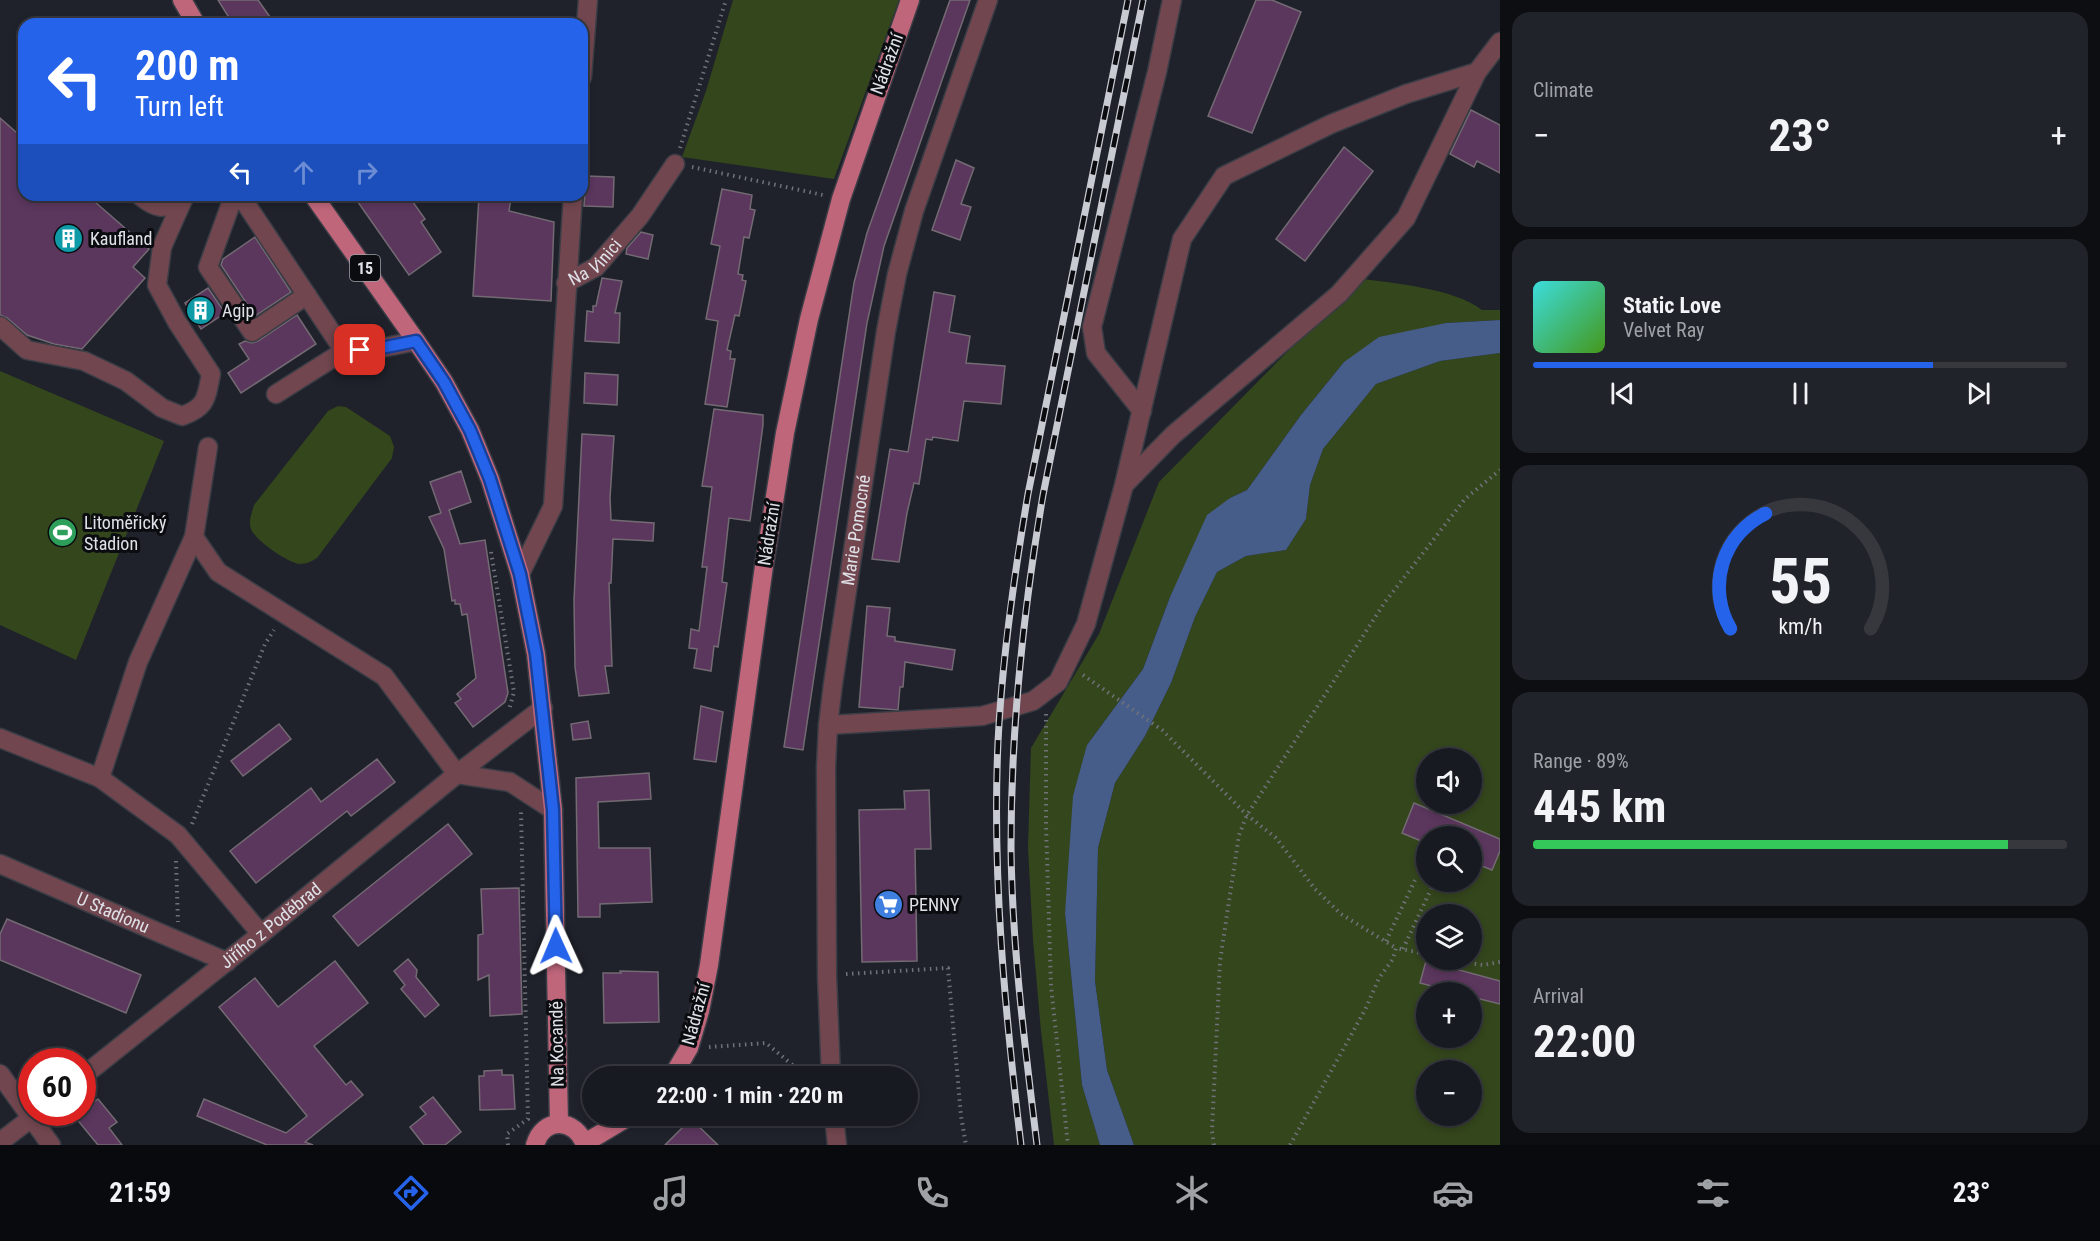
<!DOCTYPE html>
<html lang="en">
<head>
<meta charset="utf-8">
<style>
	:root { --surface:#171a20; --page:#202329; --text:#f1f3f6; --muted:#9ea1a5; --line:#36383e; --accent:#2563eb }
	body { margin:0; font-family:"Roboto Condensed",sans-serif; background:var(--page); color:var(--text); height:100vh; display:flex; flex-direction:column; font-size:22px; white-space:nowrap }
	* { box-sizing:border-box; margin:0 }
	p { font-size:20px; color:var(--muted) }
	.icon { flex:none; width:33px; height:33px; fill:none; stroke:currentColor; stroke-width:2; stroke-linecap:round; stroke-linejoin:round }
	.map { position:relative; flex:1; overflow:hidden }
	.side { display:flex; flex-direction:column; gap:12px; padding:12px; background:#0d0e12; width:600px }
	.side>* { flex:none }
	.top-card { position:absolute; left:18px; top:18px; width:570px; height:183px; border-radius:18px; box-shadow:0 3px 9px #0003,0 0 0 2px var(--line); background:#2563eb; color:#fff; overflow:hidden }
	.tools { position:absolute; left:1416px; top:748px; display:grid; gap:12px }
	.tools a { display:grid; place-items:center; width:66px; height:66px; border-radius:50%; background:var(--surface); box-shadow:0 3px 9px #0003,0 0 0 2px var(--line); font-size:30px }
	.speed { position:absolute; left:18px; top:1048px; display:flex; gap:12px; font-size:30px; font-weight:700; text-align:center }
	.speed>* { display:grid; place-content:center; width:78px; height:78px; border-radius:50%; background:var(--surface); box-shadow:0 3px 9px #0003,0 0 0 2px var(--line); line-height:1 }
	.speed .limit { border:9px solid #d22; background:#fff; color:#111 }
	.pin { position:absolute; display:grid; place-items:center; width:51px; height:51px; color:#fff; margin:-26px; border-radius:12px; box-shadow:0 3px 9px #0006 }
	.me { position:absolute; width:66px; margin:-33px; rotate:359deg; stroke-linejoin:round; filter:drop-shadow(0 0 4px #0008) }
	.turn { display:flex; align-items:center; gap:21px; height:126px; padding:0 18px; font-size:27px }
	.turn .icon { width:78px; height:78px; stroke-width:2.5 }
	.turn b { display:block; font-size:42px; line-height:51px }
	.lanes { display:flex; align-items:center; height:57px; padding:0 18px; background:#0003; justify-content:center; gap:30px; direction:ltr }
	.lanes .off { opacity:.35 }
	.big { font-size:45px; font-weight:700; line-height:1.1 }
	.side .widget { flex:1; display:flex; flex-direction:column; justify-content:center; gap:9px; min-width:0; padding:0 21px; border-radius:18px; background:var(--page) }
	.side .dial { align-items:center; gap:0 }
	.dial svg { height:156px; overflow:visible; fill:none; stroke:var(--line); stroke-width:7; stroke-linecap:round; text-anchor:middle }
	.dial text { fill:var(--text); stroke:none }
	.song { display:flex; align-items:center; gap:18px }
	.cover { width:72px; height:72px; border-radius:9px; background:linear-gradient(135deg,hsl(180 70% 55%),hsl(100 70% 35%)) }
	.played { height:6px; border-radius:3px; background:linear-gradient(90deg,var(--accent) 75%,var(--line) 75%) }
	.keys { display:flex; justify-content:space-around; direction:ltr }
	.heat { display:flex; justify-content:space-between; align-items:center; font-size:33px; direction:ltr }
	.charge { height:9px; border-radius:4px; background:linear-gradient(90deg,#34c759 89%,var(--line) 0) }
	.trip { position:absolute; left:582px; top:1066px; width:336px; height:60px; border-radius:30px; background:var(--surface); box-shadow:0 3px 9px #0003,0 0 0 2px var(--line); font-weight:700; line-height:60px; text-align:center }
	.tab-bar { display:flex; height:96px; justify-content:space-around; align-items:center; background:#090a0d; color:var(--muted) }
	.tab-bar .icon { width:42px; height:42px }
	.tab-bar .active { color:var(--accent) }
	.tab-bar b { font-size:27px; color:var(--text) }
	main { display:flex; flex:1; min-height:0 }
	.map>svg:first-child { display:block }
	.green { fill:#34461c; fill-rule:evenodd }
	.water { fill:#465d8a }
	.building { fill:#5b365d; stroke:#736a73; stroke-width:1.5 }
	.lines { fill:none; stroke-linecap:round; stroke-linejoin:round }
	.minor-casing { stroke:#3a3d45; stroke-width:21 }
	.major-casing { stroke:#3a3d45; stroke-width:21 }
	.path { stroke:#70727a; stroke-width:4; stroke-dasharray:1.5 4.5; stroke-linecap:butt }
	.minor { stroke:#72464f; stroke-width:18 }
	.major { stroke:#c0667b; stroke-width:18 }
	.rail-casing { stroke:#c9cbd2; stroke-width:7 }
	.rail { stroke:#0a0c10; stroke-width:4.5; stroke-dasharray:14; stroke-linecap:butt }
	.route-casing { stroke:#184099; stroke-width:15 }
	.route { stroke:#2563eb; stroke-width:10 }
	.labels { text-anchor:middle; stroke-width:6; stroke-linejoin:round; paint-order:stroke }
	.shield { fill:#0a0c10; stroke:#9fa1a7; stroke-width:1.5 }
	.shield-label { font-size:16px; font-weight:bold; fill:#dfe1e8 }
	.street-label { font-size:18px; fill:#dfe1e8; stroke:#0a0c10 }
	.poi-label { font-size:18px; fill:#dfe1e8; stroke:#0a0c10; text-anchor:start }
</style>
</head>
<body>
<main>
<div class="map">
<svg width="1500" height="1145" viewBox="0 0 1500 1145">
	<rect width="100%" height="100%" fill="#1f222b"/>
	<g class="green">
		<polygon points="733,0 899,0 834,179 682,157 706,91"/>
		<path d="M1356 278C1392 283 1454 288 1482 310H1500V320L1446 323 1344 362 1301 415 1247 490 1230 498 1170 597 1143 669 1087 745 1065 913 1082 1085 1100 1145H1054L1041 1031 1033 940 1028 848 1031 748 1099 634 1159 482 1288 351Z"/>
		<path d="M1500 353V1145H1134L1107 1070 1095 981 1098 848 1115 783 1145 736 1171 683 1195 617 1217 572 1246 556 1286 550 1306 519 1310 485 1323 449 1376 384 1440 361ZM1426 759H1472V804H1426ZM1426 837H1472V882H1426ZM1426 915H1472V960H1426ZM1426 993H1472V1038H1426ZM1426 1071H1472V1116H1426Z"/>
		<polygon points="0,371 164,441 76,660 0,625"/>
		<path d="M338 406 346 407 390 436 394 447 392 458 317 558C312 561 307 564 300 564 288 563 255 540 251 529 248 521 252 513 254 505L328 411Z"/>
	</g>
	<polygon class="water" points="1500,320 1500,353 1440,361 1376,384 1323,449 1310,485 1306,519 1286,550 1246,556 1217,572 1195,617 1171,683 1145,736 1115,783 1098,848 1095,981 1107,1070 1134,1145 1100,1145 1082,1085 1065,913 1073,796 1087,745 1143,669 1170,597 1207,515 1230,498 1247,490 1301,415 1344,362 1379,337 1446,323"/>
	<g class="building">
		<polygon points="218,0 258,0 275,24 233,24"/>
		<polygon points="950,0 970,0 884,246 867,323 803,750 784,747 854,283 867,233"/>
		<polygon points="1256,0 1272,0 1301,12 1252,133 1208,116"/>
		<polygon points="1471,110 1500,125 1500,173 1477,161 1474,167 1450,154"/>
		<polygon points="0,118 24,139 24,195 87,195 149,249 133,267 145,278 82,349 54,344 27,335 7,318 0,315"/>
		<polygon points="1344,147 1373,171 1305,261 1276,239"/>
		<polygon points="956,160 974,168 961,204 971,207 960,240 932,230"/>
		<polygon points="586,176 614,177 613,207 584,206"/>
		<polygon points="722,189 752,195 750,209 755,210 749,238 744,237 738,274 743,275 742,280 746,281 739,316 735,315 727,350 731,351 730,359 735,359 727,407 705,404 718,321 706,319 720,246 711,244"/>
		<polygon points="353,195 408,195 425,219 421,222 441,252 409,275"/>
		<polygon points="479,196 511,198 509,211 554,222 551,301 473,296"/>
		<polygon points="641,232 653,235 648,259 626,254 627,248"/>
		<polygon points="255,237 291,292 255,316 221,265 223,259"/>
		<polygon points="602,278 622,281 615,313 620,313 619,343 585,341 587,311 593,312 593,306 596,306"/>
		<polygon points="208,288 225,313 201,329 185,303"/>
		<polygon points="934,292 955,296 949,332 970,336 966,363 1005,366 1001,404 964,401 958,441 933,437 932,440 926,439 919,484 914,483 907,513 899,562 872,559 890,449 908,452"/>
		<polygon points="297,315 316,344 241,393 228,373 249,359 239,344 245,341 252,343 258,341"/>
		<polygon points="585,373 618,375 617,405 584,403"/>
		<polygon points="714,409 763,415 763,425 750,521 729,518 722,582 727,583 718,647 714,646 711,671 694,668 697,649 689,648 691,629 699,631 707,567 702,567 712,487 702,486"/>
		<polygon points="582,434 614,436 610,498 611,520 654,523 653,541 613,539 611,583 609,583 612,666 605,666 609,693 579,696 575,667 574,600"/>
		<polygon points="461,471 471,502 449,510 460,544 485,540 508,693 505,702 473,727 455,703 461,699 457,694 476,678 467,614 462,615 460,604 455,604 455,600 452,601 444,549 429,517 441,513 430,482"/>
		<polygon points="867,606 890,608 887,636 895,637 895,641 955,650 952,670 905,662 903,687 900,687 898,710 859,707"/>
		<polygon points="701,706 723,712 716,762 694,759"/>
		<polygon points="588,721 591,738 573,740 571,724"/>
		<polygon points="279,724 291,739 243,776 231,761"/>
		<polygon points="377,759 395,782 351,816 347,811 256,883 230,851 311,788 321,802"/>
		<polygon points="649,773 651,799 598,802 599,848 650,848 652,902 600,904 600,917 578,917 576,778"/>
		<polygon points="929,790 931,849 915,849 917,961 862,962 859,810 905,809 904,791"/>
		<polygon points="1414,803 1500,839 1500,851 1492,870 1472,862 1472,837 1426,837 1426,843 1402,833"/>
		<polygon points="448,824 472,854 358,946 333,916"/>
		<polygon points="519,888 522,1014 490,1016 489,975 478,980 478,935 483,934 481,889"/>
		<polygon points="7,919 141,975 126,1013 0,960 0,934"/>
		<polygon points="408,959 417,970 416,977 439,1005 425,1017 401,989 405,985 394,971"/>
		<polygon points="335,961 368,1003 314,1046 346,1085 351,1081 363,1095 305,1142 313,1145 267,1145 197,1116 204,1099 286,1133 307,1116 219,1007 255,978 278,1007"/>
		<polygon points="1426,961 1500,981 1500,1004 1472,997 1472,993 1458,993 1420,983"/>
		<polygon points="620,971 658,972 659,1022 604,1023 603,973 621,973"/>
		<polygon points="502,1070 502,1075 513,1075 515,1109 480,1110 479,1076 484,1076 484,1071"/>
		<polygon points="433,1097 461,1132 445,1145 424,1145 410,1127 426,1114 420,1107"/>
		<polygon points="98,1099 117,1122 109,1128 122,1145 98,1145 75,1117 82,1113 82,1111"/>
		<polygon points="691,1119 718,1145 665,1145"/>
	</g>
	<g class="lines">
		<defs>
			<g id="minor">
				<polyline points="582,77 588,0"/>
				<path d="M139 195C156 209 162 210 182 201"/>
				<polyline points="234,195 208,267 252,332 307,295"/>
				<polyline points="240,195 344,351"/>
				<path id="s1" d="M566 283 596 267 640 216 675 164"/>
				<path d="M0 326 27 350 84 361 126 381 162 408 182 416C207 407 206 398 211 374L177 322 157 285 162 247 185 195"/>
				<polyline points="276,394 344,351 376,349 416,341"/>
				<polyline points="1142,411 1096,353 1092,327 1157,72 1172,0"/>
				<polyline points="208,447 194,537 218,572 384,676 457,774"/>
				<polyline points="1125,484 1173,435 1339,294 1406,218 1477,72"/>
				<polyline points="520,574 553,506 573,195"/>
				<polyline points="828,725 982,716 1033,701 1058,682 1086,624 1124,485 1182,239 1224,176 1331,124 1406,94 1477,72 1500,42"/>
				<polyline points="0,738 100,778 178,835 261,934"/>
				<polyline points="457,774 510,782 553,810"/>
				<polyline points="100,778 138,662 194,537"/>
				<path id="s2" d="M0 864 227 962"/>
				<polyline points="0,1074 51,1145"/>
				<path id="s3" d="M82 1077 261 934 457 774 543 708"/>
				<path id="s4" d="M831 1077 827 976 826 767 828 725 833 684 886 331 897 274 914 211 988 0"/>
				<polyline points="834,1116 837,1145"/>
				<polyline points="0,1142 38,1113"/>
			</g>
			<g id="major">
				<polyline points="182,0 196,24"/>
				<polyline points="313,195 416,341 444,382 470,430 490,479 520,574 536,654 553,810 559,1124"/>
				<polyline points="672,1077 689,1048 700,1011 709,965 764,566 785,433 809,319 841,199 910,0"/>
				<polyline points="585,1143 630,1116"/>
				<path d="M535 1145C543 1116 576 1118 585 1145"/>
			</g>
		</defs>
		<use href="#minor" class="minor-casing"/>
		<use href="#major" class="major-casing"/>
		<g class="path">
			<polyline points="680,148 726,0"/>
			<polyline points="692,167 823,195"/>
			<polyline points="491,552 514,692 509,710"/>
			<polyline points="1083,675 1162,730 1247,815 1276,838 1315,889 1341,914 1396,948"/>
			<polyline points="1046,714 1046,824 1051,986 1068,1145"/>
			<polyline points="192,824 265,644 274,630"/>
			<polyline points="176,861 178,922"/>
			<polyline points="1386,941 1415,880"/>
			<polyline points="1403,949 1432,887"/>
			<polyline points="1451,960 1483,965 1500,962"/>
			<polyline points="846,974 948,968 961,1116 966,1145"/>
			<polyline points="709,1047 766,1043 807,1077"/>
			<polyline points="508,1145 507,1134 528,1119 521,811"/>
			<polyline points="1214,1145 1212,1131 1220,961 1239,835 1247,815 1385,602 1465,499 1500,470"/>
			<polyline points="1290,1145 1365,1010 1379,978 1393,959 1396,948 1426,954"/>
		</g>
		<use href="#minor" class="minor"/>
		<use href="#major" class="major"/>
		<defs>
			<g id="rail">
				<path d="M1021 1145C1005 1011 992 877 998 742 1002 658 1014 576 1028 494L1128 0"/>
				<path d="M1037 1145C1025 1046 1012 947 1011 847 1011 729 1023 612 1043 495L1143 0"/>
			</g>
		</defs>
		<use href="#rail" class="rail-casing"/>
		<use href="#rail" class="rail"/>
	</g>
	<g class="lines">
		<defs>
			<polyline id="route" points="360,350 376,349 416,341 444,382 470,430 490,479 520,574 536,654 553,810 556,946"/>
		</defs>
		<use href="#route" class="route-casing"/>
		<use href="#route" class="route"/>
	</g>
	<defs>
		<symbol id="building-disc" viewBox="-11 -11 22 22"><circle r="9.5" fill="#0f9aa8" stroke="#0a0c10"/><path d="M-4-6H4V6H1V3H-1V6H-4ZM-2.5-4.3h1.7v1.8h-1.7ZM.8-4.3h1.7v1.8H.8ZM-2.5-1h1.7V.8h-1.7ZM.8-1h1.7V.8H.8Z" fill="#fff"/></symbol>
		<symbol id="stadium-disc" viewBox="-11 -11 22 22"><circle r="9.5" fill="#2e9e5b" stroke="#0a0c10"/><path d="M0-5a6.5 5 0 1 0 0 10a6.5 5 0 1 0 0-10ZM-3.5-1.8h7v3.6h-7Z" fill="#fff"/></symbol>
		<symbol id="supermarket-disc" viewBox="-11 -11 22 22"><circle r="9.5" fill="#3f7fe0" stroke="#0a0c10"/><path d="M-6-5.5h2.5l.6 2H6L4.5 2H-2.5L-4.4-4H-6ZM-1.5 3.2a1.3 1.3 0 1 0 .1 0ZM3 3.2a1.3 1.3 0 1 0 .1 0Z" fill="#fff"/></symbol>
	</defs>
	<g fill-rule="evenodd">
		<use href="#building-disc" x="52" y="222" width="33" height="33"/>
		<use href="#building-disc" x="184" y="294" width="33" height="33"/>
		<use href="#stadium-disc" x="46" y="516" width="33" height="33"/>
		<use href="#supermarket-disc" x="872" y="888" width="33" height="33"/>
	</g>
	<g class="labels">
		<rect class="shield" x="350" y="255" width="30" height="26" rx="4.5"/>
		<g class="shield-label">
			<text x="365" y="274">15</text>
		</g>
		<g class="street-label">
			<text transform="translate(887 64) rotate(-70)" y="6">Nádražní</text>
			<text dy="6" stroke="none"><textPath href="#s1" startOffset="36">Na Vinici</textPath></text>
			<text dy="6" stroke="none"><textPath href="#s4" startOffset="549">Marie Pomocné</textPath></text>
			<text transform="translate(769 534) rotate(-81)" y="6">Nádražní</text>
			<text dy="6" stroke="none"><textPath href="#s2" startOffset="123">U Stadionu</textPath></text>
			<text dy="6" stroke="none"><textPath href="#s3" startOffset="242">Jiřího z Poděbrad</textPath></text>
			<text transform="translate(696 1014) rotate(-75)" y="6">Nádražní</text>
			<text transform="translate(557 1044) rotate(-91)" y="6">Na Kocandě</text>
		</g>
		<g class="poi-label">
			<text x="90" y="245">Kaufland</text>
			<text x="222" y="317">Agip</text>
			<text x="84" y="529">Litoměřický<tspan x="84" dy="21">Stadion</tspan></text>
			<text x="909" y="911">PENNY</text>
		</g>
	</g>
</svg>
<div class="tools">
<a><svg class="icon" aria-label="sound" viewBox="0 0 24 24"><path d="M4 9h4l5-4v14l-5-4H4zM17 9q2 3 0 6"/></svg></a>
<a><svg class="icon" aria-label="search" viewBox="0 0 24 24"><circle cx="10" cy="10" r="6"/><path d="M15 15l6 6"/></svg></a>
<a><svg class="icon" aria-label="layers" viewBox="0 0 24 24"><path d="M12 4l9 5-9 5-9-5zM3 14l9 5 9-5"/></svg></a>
<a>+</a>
<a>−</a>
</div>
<div class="speed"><div class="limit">60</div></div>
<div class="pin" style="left:360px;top:350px;background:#d93025"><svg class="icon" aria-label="arrive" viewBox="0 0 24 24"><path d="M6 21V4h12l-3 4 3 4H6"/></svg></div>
<svg class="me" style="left:556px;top:946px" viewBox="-20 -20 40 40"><path d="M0-17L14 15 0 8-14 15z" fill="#2563eb" stroke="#fff" stroke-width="4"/></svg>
<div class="trip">22:00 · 1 min · 220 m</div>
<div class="top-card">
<div class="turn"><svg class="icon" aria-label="left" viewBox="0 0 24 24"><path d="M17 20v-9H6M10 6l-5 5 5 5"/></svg><div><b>200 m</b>Turn left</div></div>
<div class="lanes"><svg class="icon" aria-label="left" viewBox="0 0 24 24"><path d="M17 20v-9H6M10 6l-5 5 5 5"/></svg><svg class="icon off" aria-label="ahead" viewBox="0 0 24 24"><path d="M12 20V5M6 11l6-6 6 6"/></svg><svg class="icon off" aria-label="right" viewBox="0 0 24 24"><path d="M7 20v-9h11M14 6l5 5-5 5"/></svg></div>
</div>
</div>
<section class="side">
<div class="widget"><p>Climate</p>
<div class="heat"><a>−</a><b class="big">23°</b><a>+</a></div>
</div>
<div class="widget">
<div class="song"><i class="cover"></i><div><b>Static Love</b><p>Velvet Ray</p></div></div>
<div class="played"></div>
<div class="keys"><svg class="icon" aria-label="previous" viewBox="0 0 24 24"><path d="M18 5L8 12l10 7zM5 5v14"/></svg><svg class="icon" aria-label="pause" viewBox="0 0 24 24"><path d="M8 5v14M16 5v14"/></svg><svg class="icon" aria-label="next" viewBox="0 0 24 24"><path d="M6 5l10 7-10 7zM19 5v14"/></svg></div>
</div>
<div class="widget dial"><svg viewBox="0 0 100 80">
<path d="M14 69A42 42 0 1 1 86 69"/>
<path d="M14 69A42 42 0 0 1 32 10" stroke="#2563eb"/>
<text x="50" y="56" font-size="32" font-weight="700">55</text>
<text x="50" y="72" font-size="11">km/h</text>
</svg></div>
<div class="widget"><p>Range · 89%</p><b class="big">445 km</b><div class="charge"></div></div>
<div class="widget"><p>Arrival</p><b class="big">22:00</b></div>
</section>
</main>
<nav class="tab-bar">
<b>21:59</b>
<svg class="icon active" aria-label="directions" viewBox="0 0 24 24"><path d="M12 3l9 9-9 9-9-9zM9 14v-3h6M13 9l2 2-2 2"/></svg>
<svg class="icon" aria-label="music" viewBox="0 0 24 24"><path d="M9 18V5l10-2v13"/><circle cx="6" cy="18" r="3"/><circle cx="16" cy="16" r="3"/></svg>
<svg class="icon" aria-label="phone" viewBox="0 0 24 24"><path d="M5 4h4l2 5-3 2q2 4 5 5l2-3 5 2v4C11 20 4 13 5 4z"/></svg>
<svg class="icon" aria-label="climate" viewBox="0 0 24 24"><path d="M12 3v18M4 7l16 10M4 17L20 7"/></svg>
<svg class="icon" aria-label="car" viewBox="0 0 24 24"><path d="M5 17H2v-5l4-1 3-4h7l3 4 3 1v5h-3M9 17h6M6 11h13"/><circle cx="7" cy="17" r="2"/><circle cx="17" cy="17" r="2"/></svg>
<svg class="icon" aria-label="filters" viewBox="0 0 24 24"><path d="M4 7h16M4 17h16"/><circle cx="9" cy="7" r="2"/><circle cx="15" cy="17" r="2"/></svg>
<b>23°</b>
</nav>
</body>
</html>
